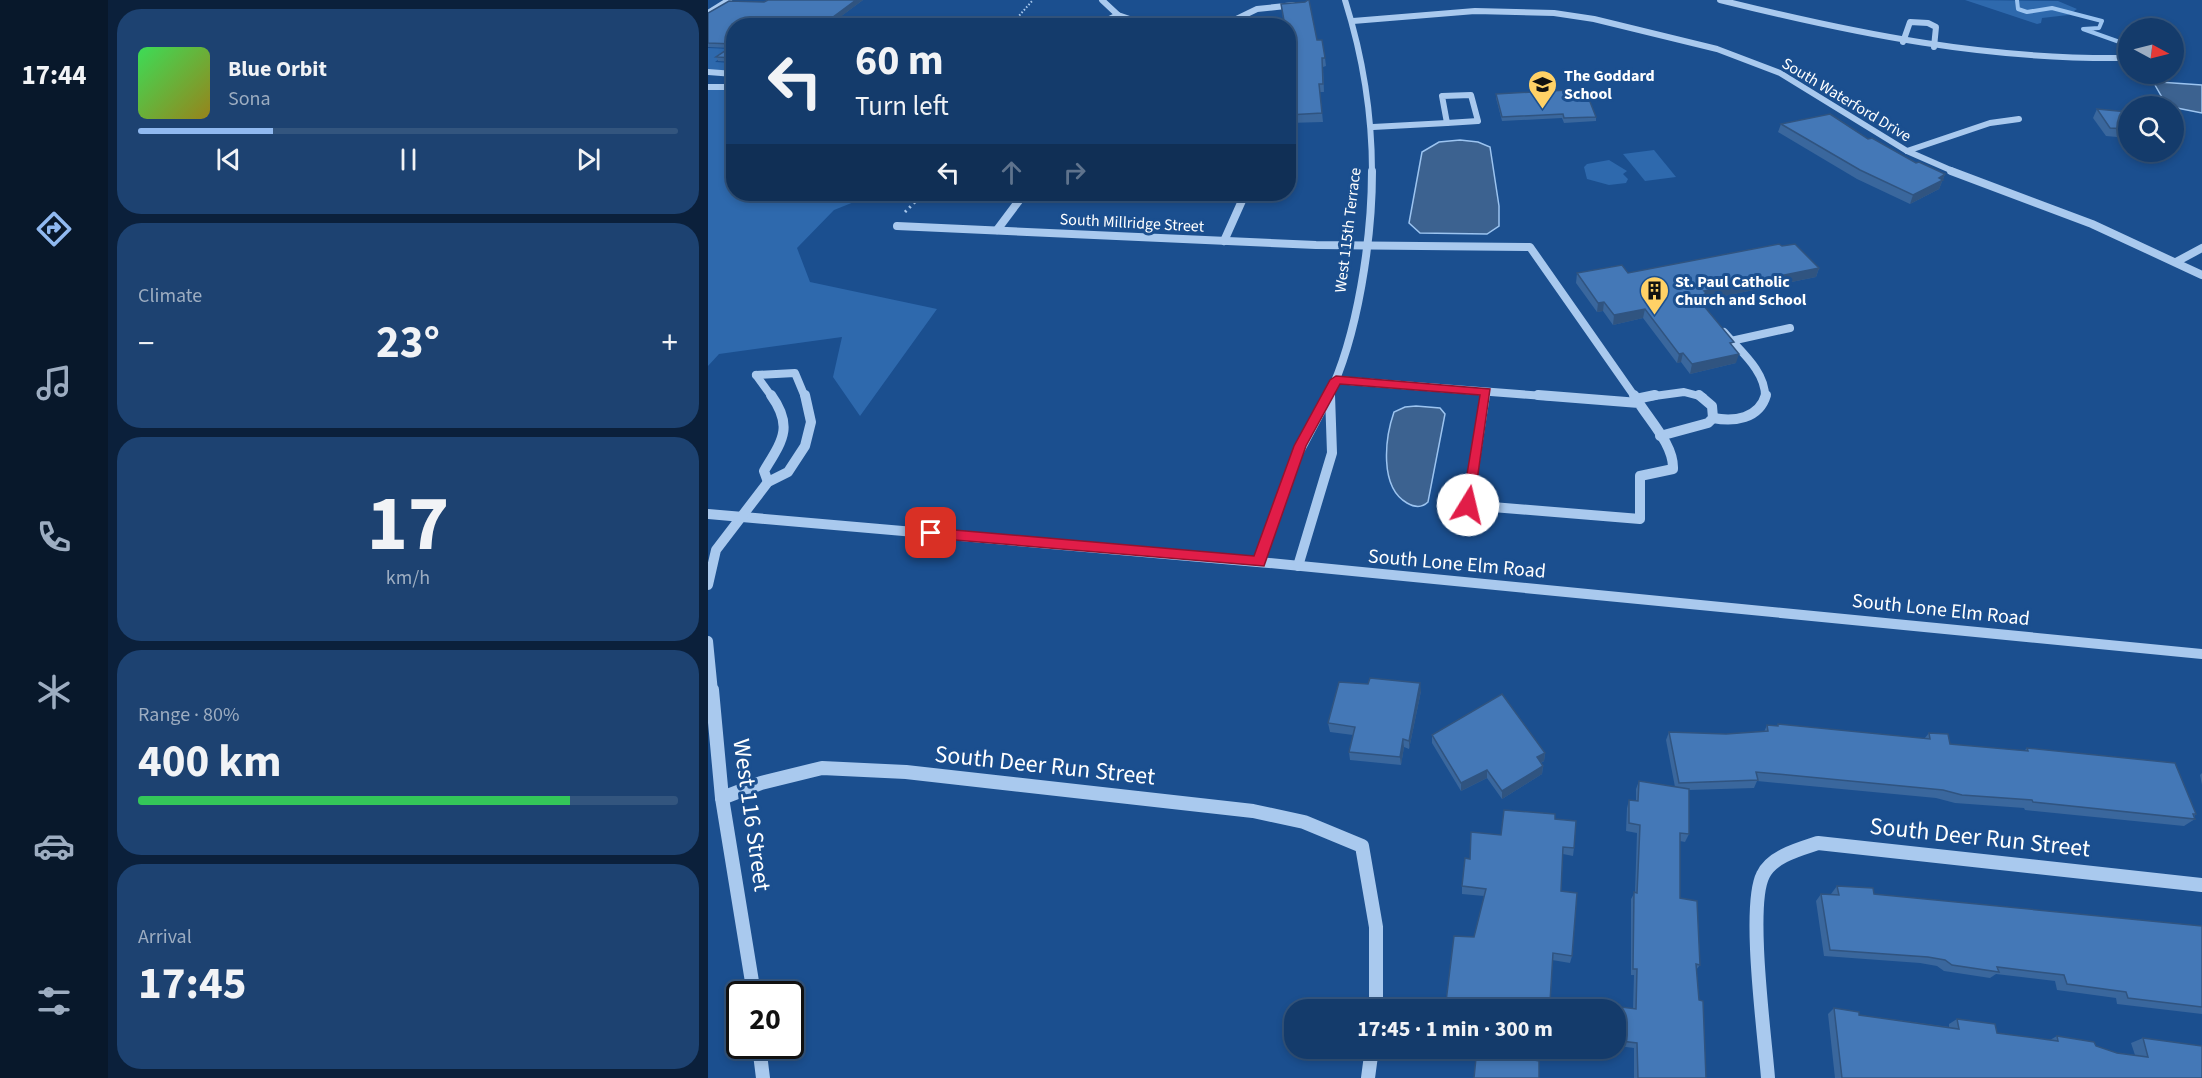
<!DOCTYPE html>
<html lang="en">
<head>
<meta charset="utf-8">
<style>
	:root { --surface:#143b6b; --page:#1d4271; --text:#f1f3f6; --muted:#9dadc1; --line:#33557e; --accent:#90b9f0 }
	body { margin:0; font-family:"Source Sans 3",sans-serif; background:var(--page); color:var(--text); height:100vh; display:flex; flex-direction:column; font-size:22px; white-space:nowrap }
	* { box-sizing:border-box; margin:0 }
	p { font-size:20px; color:var(--muted) }
	.icon { flex:none; width:33px; height:33px; fill:none; stroke:currentColor; stroke-width:2; stroke-linecap:round; stroke-linejoin:round }
	.map { position:relative; flex:1; overflow:hidden }
	.side { display:flex; flex-direction:column; gap:9px; padding:9px; background:#0b203b; width:600px }
	.side>* { flex:none }
	.banner { position:absolute; left:18px; top:18px; width:570px; height:183px; border-radius:24px; box-shadow:0 3px 9px #0003,0 0 0 2px var(--line); background:#143b6b; color:var(--text); overflow:hidden }
	.needle { width:39px; rotate:97deg }
	.tools { position:absolute; left:1410px; top:18px; display:grid; gap:12px }
	.tools a { display:grid; place-items:center; width:66px; height:66px; border-radius:50%; background:var(--surface); box-shadow:0 3px 9px #0003,0 0 0 2px var(--line); font-size:30px }
	.speed { position:absolute; left:18px; top:981px; display:flex; gap:12px; font-size:30px; font-weight:700; text-align:center }
	.speed>* { display:grid; place-content:center; width:78px; height:78px; border-radius:50%; background:var(--surface); box-shadow:0 3px 9px #0003,0 0 0 2px var(--line); line-height:1 }
	.speed .limit { border:3px solid #111; border-radius:9px; background:#fff; color:#111 }
	.pin { position:absolute; display:grid; place-items:center; width:51px; height:51px; color:#fff; margin:-26px; border-radius:12px; box-shadow:0 3px 9px #0006 }
	.me { position:absolute; width:66px; margin:-33px; rotate:9deg; stroke-linejoin:round; filter:drop-shadow(0 0 4px #0008) }
	.turn { display:flex; align-items:center; gap:21px; height:126px; padding:0 30px; font-size:27px }
	.turn .icon { width:78px; height:78px; stroke-width:2.5 }
	.turn b { display:block; font-size:42px; line-height:51px }
	.lanes { display:flex; align-items:center; height:57px; padding:0 30px; background:#0003; justify-content:center; gap:30px; direction:ltr }
	.lanes .off { opacity:.35 }
	.big { font-size:45px; font-weight:700; line-height:1.1 }
	.side .card { flex:1; display:flex; flex-direction:column; justify-content:center; gap:9px; min-width:0; padding:0 21px; border-radius:24px; background:var(--page) }
	.side .dial { align-items:center; gap:0 }
	.dial b { font-size:78px; line-height:1 }
	.song { display:flex; align-items:center; gap:18px }
	.cover { width:72px; height:72px; border-radius:9px; background:linear-gradient(135deg,hsl(130 70% 55%),hsl(50 70% 35%)) }
	.played { height:6px; border-radius:3px; background:linear-gradient(90deg,var(--accent) 25%,var(--line) 25%) }
	.keys { display:flex; justify-content:space-around; direction:ltr }
	.heat { display:flex; justify-content:space-between; align-items:center; font-size:33px; direction:ltr }
	.charge { height:9px; border-radius:4px; background:linear-gradient(90deg,#34c759 80%,var(--line) 0) }
	.trip { position:absolute; left:576px; top:999px; width:342px; height:60px; border-radius:24px; background:var(--surface); box-shadow:0 3px 9px #0003,0 0 0 2px var(--line); font-weight:700; line-height:60px; text-align:center }
	main { display:flex; flex:1; min-height:0 }
	.menu { display:flex; flex-direction:column; width:108px; justify-content:space-around; align-items:center; background:#08182b; color:var(--muted) }
	.menu .icon { width:42px; height:42px }
	.menu .current { color:var(--accent) }
	.menu b { font-size:27px; color:var(--text) }
	.map>svg:first-child { display:block }
	.green { fill:#2e69ad }
	.water { fill:#3c6290; stroke:#9cc4f0; stroke-width:1.5 }
	.lines { fill:none; stroke-linecap:round; stroke-linejoin:round }
	.stream { stroke:#9cc4f0; stroke-width:4 }
	.path-far1 { stroke:#a9c9ee; stroke-width:2; stroke-dasharray:1.5 2; stroke-linecap:butt }
	.path { stroke:#a9c9ee; stroke-width:3; stroke-dasharray:2 4; stroke-linecap:butt }
	.minor-far3 { stroke:#a9c9ee; stroke-width:6 }
	.minor-far2 { stroke:#a9c9ee; stroke-width:8 }
	.minor-far1 { stroke:#a9c9ee; stroke-width:10 }
	.minor { stroke:#a9c9ee; stroke-width:14 }
	.wall { fill:#3a679d }
	.shaded-wall { fill:#305480 }
	.building { fill:#4478b7; stroke:#305480; stroke-width:1.5 }
	.route { fill:#e11d48; stroke:#92132f; stroke-width:1.5 }
	.labels { text-anchor:middle; stroke-width:6; stroke-linejoin:round; paint-order:stroke }
	.far-poi-label { font-size:16px; font-weight:bold; fill:#fff; stroke:#1b4f8f; text-anchor:start }
	.far-street-label { font-size:16px; fill:#fff; stroke:#1b4f8f }
	.street-label { font-size:20px; fill:#fff; stroke:#1b4f8f }
	.near-street-label { font-size:24px; fill:#fff; stroke:#1b4f8f }
</style>
</head>
<body>
<main>
<nav class="menu">
<b>17:44</b>
<svg class="icon current" aria-label="directions" viewBox="0 0 24 24"><path d="M12 3l9 9-9 9-9-9zM9 14v-3h6M13 9l2 2-2 2"/></svg>
<svg class="icon" aria-label="music" viewBox="0 0 24 24"><path d="M9 18V5l10-2v13"/><circle cx="6" cy="18" r="3"/><circle cx="16" cy="16" r="3"/></svg>
<svg class="icon" aria-label="phone" viewBox="0 0 24 24"><path d="M5 4h4l2 5-3 2q2 4 5 5l2-3 5 2v4C11 20 4 13 5 4z"/></svg>
<svg class="icon" aria-label="climate" viewBox="0 0 24 24"><path d="M12 3v18M4 7l16 10M4 17L20 7"/></svg>
<svg class="icon" aria-label="car" viewBox="0 0 24 24"><path d="M5 17H2v-5l4-1 3-4h7l3 4 3 1v5h-3M9 17h6M6 11h13"/><circle cx="7" cy="17" r="2"/><circle cx="17" cy="17" r="2"/></svg>
<svg class="icon" aria-label="filters" viewBox="0 0 24 24"><path d="M4 7h16M4 17h16"/><circle cx="9" cy="7" r="2"/><circle cx="15" cy="17" r="2"/></svg>
</nav>
<section class="side">
<div class="card">
<div class="song"><i class="cover"></i><div><b>Blue Orbit</b><p>Sona</p></div></div>
<div class="played"></div>
<div class="keys"><svg class="icon" aria-label="previous" viewBox="0 0 24 24"><path d="M18 5L8 12l10 7zM5 5v14"/></svg><svg class="icon" aria-label="pause" viewBox="0 0 24 24"><path d="M8 5v14M16 5v14"/></svg><svg class="icon" aria-label="next" viewBox="0 0 24 24"><path d="M6 5l10 7-10 7zM19 5v14"/></svg></div>
</div>
<div class="card"><p>Climate</p>
<div class="heat"><a>−</a><b class="big">23°</b><a>+</a></div>
</div>
<div class="card dial"><b>17</b><p>km/h</p></div>
<div class="card"><p>Range · 80%</p><b class="big">400 km</b><div class="charge"></div></div>
<div class="card"><p>Arrival</p><b class="big">17:45</b></div>
</section>
<div class="map">
<svg width="1494" height="1078" viewBox="0 0 1494 1078">
	<rect width="100%" height="100%" fill="#1b4f8f"/>
	<g class="green">
		<polygon points="1257,0 1350,1 1369,9 1360,15 1334,18 1333,23 1329,24"/>
		<polygon points="0,48 24,49 7,62 25,63 25,72 0,70"/>
		<polygon points="0,89 25,90 25,96 19,101 25,102 26,194 166,194 126,210 89,248 102,282 229,309 152,416 125,377 134,337 11,354 0,366"/>
		<polygon points="946,150 968,177 937,181 915,154"/>
		<polygon points="901,160 919,171 915,174 920,179 918,183 901,185 879,179 876,167 879,164"/>
	</g>
	<g class="water">
		<polygon points="1451,82 1494,85 1494,113 1459,106 1447,85"/>
		<polygon points="752,140 770,142 782,147 791,206 791,226 779,234 712,233 701,223 714,152 731,142"/>
		<path d="M708 406 732 408 737 414 720 502C714 508 706 507 699 503 671 487 677 438 686 412L697 407Z"/>
	</g>
	<g class="lines">
		<polyline class="stream" points="1309,0 1310,9 1319,12 1344,8 1394,21 1391,28 1375,29 1420,45"/>
		<polyline class="path-far1" points="302,26 325,0"/>
		<polyline class="path" points="197,212 215,194"/>
		<g class="minor-far3">
			<polyline points="394,0 410,15 442,26"/>
			<path d="M637 0C655 57 664 112 664 172"/>
			<path d="M1012 0C1149 34 1278 60 1420 58"/>
			<polyline points="0,13 21,0"/>
			<polyline points="645,21 767,11 846,13 886,19 1009,49 1072,73 1199,151 1247,172"/>
			<polyline points="386,26 410,15"/>
			<polyline points="514,26 549,9 587,5"/>
			<polyline points="1195,42 1202,22 1220,23 1228,27 1226,47"/>
			<polyline points="0,72 26,74"/>
			<polyline points="0,87 26,87"/>
			<polygon points="763,95 770,121 739,123 734,96"/>
			<polyline points="665,127 739,123"/>
			<polyline points="1199,151 1282,123 1311,119"/>
		</g>
		<g class="minor-far2">
			<polyline points="1243,171 1384,224 1494,275"/>
			<polyline points="189,226 608,245 822,247 927,397"/>
			<polyline points="289,230 316,194"/>
			<polyline points="516,241 537,194"/>
			<polyline points="1468,262 1494,248"/>
			<path d="M1016 332C1031 350 1058 371 1057 397"/>
			<polyline points="1023,341 1082,328"/>
			<polyline points="48,375 64,397"/>
			<polyline points="48,375 87,373 97,397"/>
			<polyline points="628,380 849,397"/>
			<polyline points="622,392 622,397"/>
			<path d="M620 397C650 336 664 238 664 171"/>
			<polyline points="777,397 778,392"/>
			<polyline points="939,397 976,392 995,397"/>
		</g>
		<g class="minor-far1">
			<path d="M777 395 760 505 932 519V476L965 469C966 446 943 422 931 403L830 395"/>
			<polyline points="926,395 931,403"/>
			<polyline points="928,399 947,395"/>
			<path d="M1005 418C1026 422 1051 419 1058 395"/>
			<polyline points="952,436 1000,423 1005,418 1004,406 991,395"/>
			<path d="M60 482 56 471C74 441 86 427 63 395"/>
			<polyline points="0,514 561,563 1494,654"/>
			<polyline points="551,562 586,461 621,395"/>
			<polyline points="590,566 624,453 622,395"/>
			<polyline points="0,585 8,550 60,482 80,472 97,446 103,422 97,395"/>
			<polyline points="0,641 5,692"/>
		</g>
		<g class="minor">
			<polyline points="4,690 14,798 46,994"/>
			<polyline points="14,798 53,783 114,768 198,772 545,811 596,822 654,846 668,927 668,1010"/>
			<polyline points="51,1046 55,1078"/>
			<polyline points="660,1078 664,1048"/>
			<path d="M1060 1078C1057 1038 1039 906 1055 875 1064 856 1092 849 1110 843L1494 885"/>
		</g>
	</g>
	<g class="wall">
		<polygon points="60,0 155,0 132,17 182,23 179,26 26,26 26,62 10,61 8,57 21,48 0,47 0,13 56,2"/>
		<polygon points="573,4 609,40 617,58 618,66 615,67 616,92 612,92 615,122 580,123 580,26 576,26"/>
		<polygon points="788,94 888,117 888,121 856,123 854,118 794,121 788,98"/>
		<polygon points="1389,109 1420,112 1420,138 1398,136 1385,118"/>
		<polygon points="1073,124 1160,139 1208,163 1237,174 1231,189 1202,204 1149,179 1070,132"/>
		<polygon points="1074,246 1111,268 1108,277 997,300 996,303 994,304 1024,346 1028,363 982,374 973,362 969,363 935,318 905,325 895,311 889,312 868,283 869,273 920,273"/>
		<polygon points="713,691 701,749 696,747 693,765 642,760 641,752 645,735 622,732 620,723"/>
		<polygon points="1070,724 1216,739 1221,733 1242,744 1316,751 1319,748 1488,814 1486,816 1487,819 1476,826 1317,810 1316,808 1247,803 1228,798 1049,781 1046,788 981,790 981,834 977,842 972,841 972,898 992,965 988,970 998,1078 926,1078 926,1048 910,1046 911,1013 913,1007 925,1009 926,975 923,975 923,899 927,892 929,833 918,831 919,808 921,800 928,801 928,789 931,781 967,787 958,740 961,732 1018,734 1056,732 1059,725 1069,726"/>
		<polygon points="724,735 837,753 836,761 833,763 835,766 834,774 794,799 779,778 753,791 724,743"/>
		<polygon points="1494,773 1494,785 1492,775"/>
		<polygon points="847,819 866,848 865,856 855,854 853,891 864,956 862,963 844,960 842,1002 848,1010 758,1010 738,1008 738,1002 766,937 776,896 754,894 754,886 762,859 793,835"/>
		<polygon points="1129,886 1166,894 1494,926 1494,1014 1409,1004 1408,998 1349,990 1347,981 1288,974 1282,978 1236,971 1229,966 1212,963 1116,956 1108,901 1113,894 1123,894"/>
		<polygon points="1126,1008 1151,1015 1241,1027 1241,1024 1249,1019 1289,1033 1342,1040 1349,1036 1409,1053 1427,1055 1423,1043 1435,1038 1494,1078 1127,1078 1120,1014"/>
	</g>
	<g class="shaded-wall">
		<polygon points="148,0 155,0 127,21 125,17"/>
		<polygon points="180,19 182,23 179,26 172,26"/>
		<polygon points="1237,174 1231,189 1202,204 1205,195"/>
		<polygon points="1111,268 1108,277 997,300 996,303 988,309 990,299 996,291"/>
		<polygon points="896,302 895,311 889,312 890,303"/>
		<polygon points="937,309 935,318 905,325 906,315"/>
		<polygon points="975,353 973,362 969,363 971,354"/>
		<polygon points="1031,354 1028,363 982,374 984,364"/>
		<polygon points="712,683 713,691 701,749 701,741"/>
		<polygon points="695,739 696,747 693,765 692,757"/>
		<polygon points="837,753 836,761 828,765 829,757"/>
		<polygon points="835,766 834,774 794,799 794,791"/>
		<polygon points="779,770 779,778 753,791 753,783"/>
	</g>
	<g class="building">
		<polygon points="60,0 148,0 125,17 180,19 172,26 26,26 26,44 0,43 0,13 21,1 56,2"/>
		<polygon points="600,0 601,0 609,40 614,40 617,58 614,58 615,84 611,84 614,113 580,115 580,46 582,46 580,41 580,26 577,26 573,4 597,2"/>
		<polygon points="26,45 26,58 8,57"/>
		<polygon points="877,89 888,117 856,118 855,114 794,117 788,94"/>
		<polygon points="1389,109 1420,112 1420,129 1402,128"/>
		<polygon points="1122,114 1160,139 1164,138 1208,163 1211,162 1237,174 1231,178 1235,180 1205,195 1152,170 1073,124"/>
		<polygon points="1071,244 1074,246 1087,244 1111,268 996,291 998,293 990,299 1026,342 1022,343 1031,354 984,364 975,353 971,354 937,309 906,315 896,302 890,303 869,273 914,265 920,273"/>
		<polygon points="662,678 712,683 701,741 695,739 692,757 641,752 647,727 620,723 631,682 660,684"/>
		<polygon points="794,694 837,753 829,757 835,766 794,791 779,770 753,783 724,735"/>
		<polygon points="1070,724 1222,739 1221,733 1240,734 1242,744 1320,751 1319,748 1467,763 1488,814 1485,814 1487,819 1325,802 1324,800 1254,795 1235,790 1048,772 1050,780 971,783 961,732 1018,734 1060,731 1059,725 1070,726"/>
		<polygon points="931,781 981,789 981,834 972,833 972,898 989,901 992,965 988,964 991,1000 995,1001 998,1078 930,1078 929,1043 913,1041 913,1007 928,1009 929,969 925,969 926,892 929,893 932,825 921,823 921,800 930,801"/>
		<polygon points="796,810 847,814 847,819 868,821 866,848 855,847 853,891 869,893 864,956 845,953 842,1002 848,1002 848,1010 772,1010 772,1005 738,1002 746,936 766,937 778,889 754,886 757,858 762,859 763,832 793,835"/>
		<polygon points="1129,886 1165,888 1166,894 1494,926 1494,1007 1420,998 1418,992 1359,984 1356,975 1289,967 1291,972 1244,965 1237,960 1220,957 1122,950 1113,894 1131,895"/>
		<polygon points="1126,1008 1151,1012 1151,1015 1251,1029 1249,1019 1287,1024 1289,1033 1350,1041 1349,1036 1386,1042 1388,1046 1409,1053 1440,1057 1435,1038 1494,1046 1494,1078 1134,1078"/>
		<polygon points="769,1048 828,1048 826,1060 831,1061 831,1078 766,1078"/>
	</g>
	<polygon class="route" points="628,376 782,389 765,509 760,510 754,505 772,395 632,384 598,446 556,566 223,538 216,533 223,528 546,556 586,446 622,380"/>
	<defs>
		<symbol id="school-pin" viewBox="-11 -11 22 30"><path d="M0 17L-7.5 6A9.5 9.5 0 1 1 7.5 6Z" fill="#ffd166" stroke="#1b4f8f"/><path d="M0-5L7-2L0 1L-7-2ZM-4 1L0 2.5L4 1V4Q0 6-4 4Z" fill="#111"/></symbol>
		<symbol id="building-pin" viewBox="-11 -11 22 30"><path d="M0 17L-7.5 6A9.5 9.5 0 1 1 7.5 6Z" fill="#ffd166" stroke="#1b4f8f"/><path d="M-4-6H4V6H1V3H-1V6H-4ZM-2.5-4.3h1.7v1.8h-1.7ZM.8-4.3h1.7v1.8H.8ZM-2.5-1h1.7V.8h-1.7ZM.8-1h1.7V.8H.8Z" fill="#111"/></symbol>
	</defs>
	<g fill-rule="evenodd">
		<use href="#school-pin" x="818" y="68" width="33" height="45"/>
		<use href="#building-pin" x="930" y="274" width="33" height="45"/>
	</g>
	<g class="labels">
		<g class="far-poi-label">
			<text x="856" y="81">The Goddard<tspan x="856" dy="18">School</tspan></text>
			<text x="967" y="287">St. Paul Catholic<tspan x="967" dy="18">Church and School</tspan></text>
		</g>
		<g class="far-street-label">
			<text transform="translate(1139 99) rotate(31)" y="6">South Waterford Drive</text>
			<text transform="translate(424 222) rotate(3)" y="6">South Millridge Street</text>
			<text transform="translate(639 230) rotate(-83)" y="6">West 115th Terrace</text>
		</g>
		<g class="street-label">
			<text transform="translate(749 563) rotate(5)" y="7">South Lone Elm Road</text>
			<text transform="translate(1233 609) rotate(6)" y="7">South Lone Elm Road</text>
		</g>
		<g class="near-street-label">
			<text transform="translate(337 765) rotate(6)" y="8">South Deer Run Street</text>
			<text transform="translate(44 815) rotate(82)" y="8">West 116 Street</text>
			<text transform="translate(1272 837) rotate(6)" y="8">South Deer Run Street</text>
		</g>
	</g>
</svg>
<div class="tools">
<a><svg class="needle" viewBox="-14 -14 28 28"><path d="M0-13l5 13h-10z" fill="#e53935"/><path d="M0 13l5-13h-10z" fill="#9dadc1"/></svg></a>
<a><svg class="icon" aria-label="search" viewBox="0 0 24 24"><circle cx="10" cy="10" r="6"/><path d="M15 15l6 6"/></svg></a>
</div>
<div class="speed"><div class="limit">20</div></div>
<div class="pin" style="left:223px;top:533px;background:#d93025"><svg class="icon" aria-label="arrive" viewBox="0 0 24 24"><path d="M6 21V4h12l-3 4 3 4H6"/></svg></div>
<svg class="me" style="left:760px;top:505px" viewBox="-20 -20 40 40"><circle r="19" fill="#fff"/><path d="M0-13L10 11 0 6-10 11z" fill="#e11d48"/></svg>
<div class="trip">17:45 · 1 min · 300 m</div>
<div class="banner">
<div class="turn"><svg class="icon" aria-label="left" viewBox="0 0 24 24"><path d="M17 20v-9H6M10 6l-5 5 5 5"/></svg><div><b>60 m</b>Turn left</div></div>
<div class="lanes"><svg class="icon" aria-label="left" viewBox="0 0 24 24"><path d="M17 20v-9H6M10 6l-5 5 5 5"/></svg><svg class="icon off" aria-label="ahead" viewBox="0 0 24 24"><path d="M12 20V5M6 11l6-6 6 6"/></svg><svg class="icon off" aria-label="right" viewBox="0 0 24 24"><path d="M7 20v-9h11M14 6l5 5-5 5"/></svg></div>
</div>
</div>
</main>
</body>
</html>
